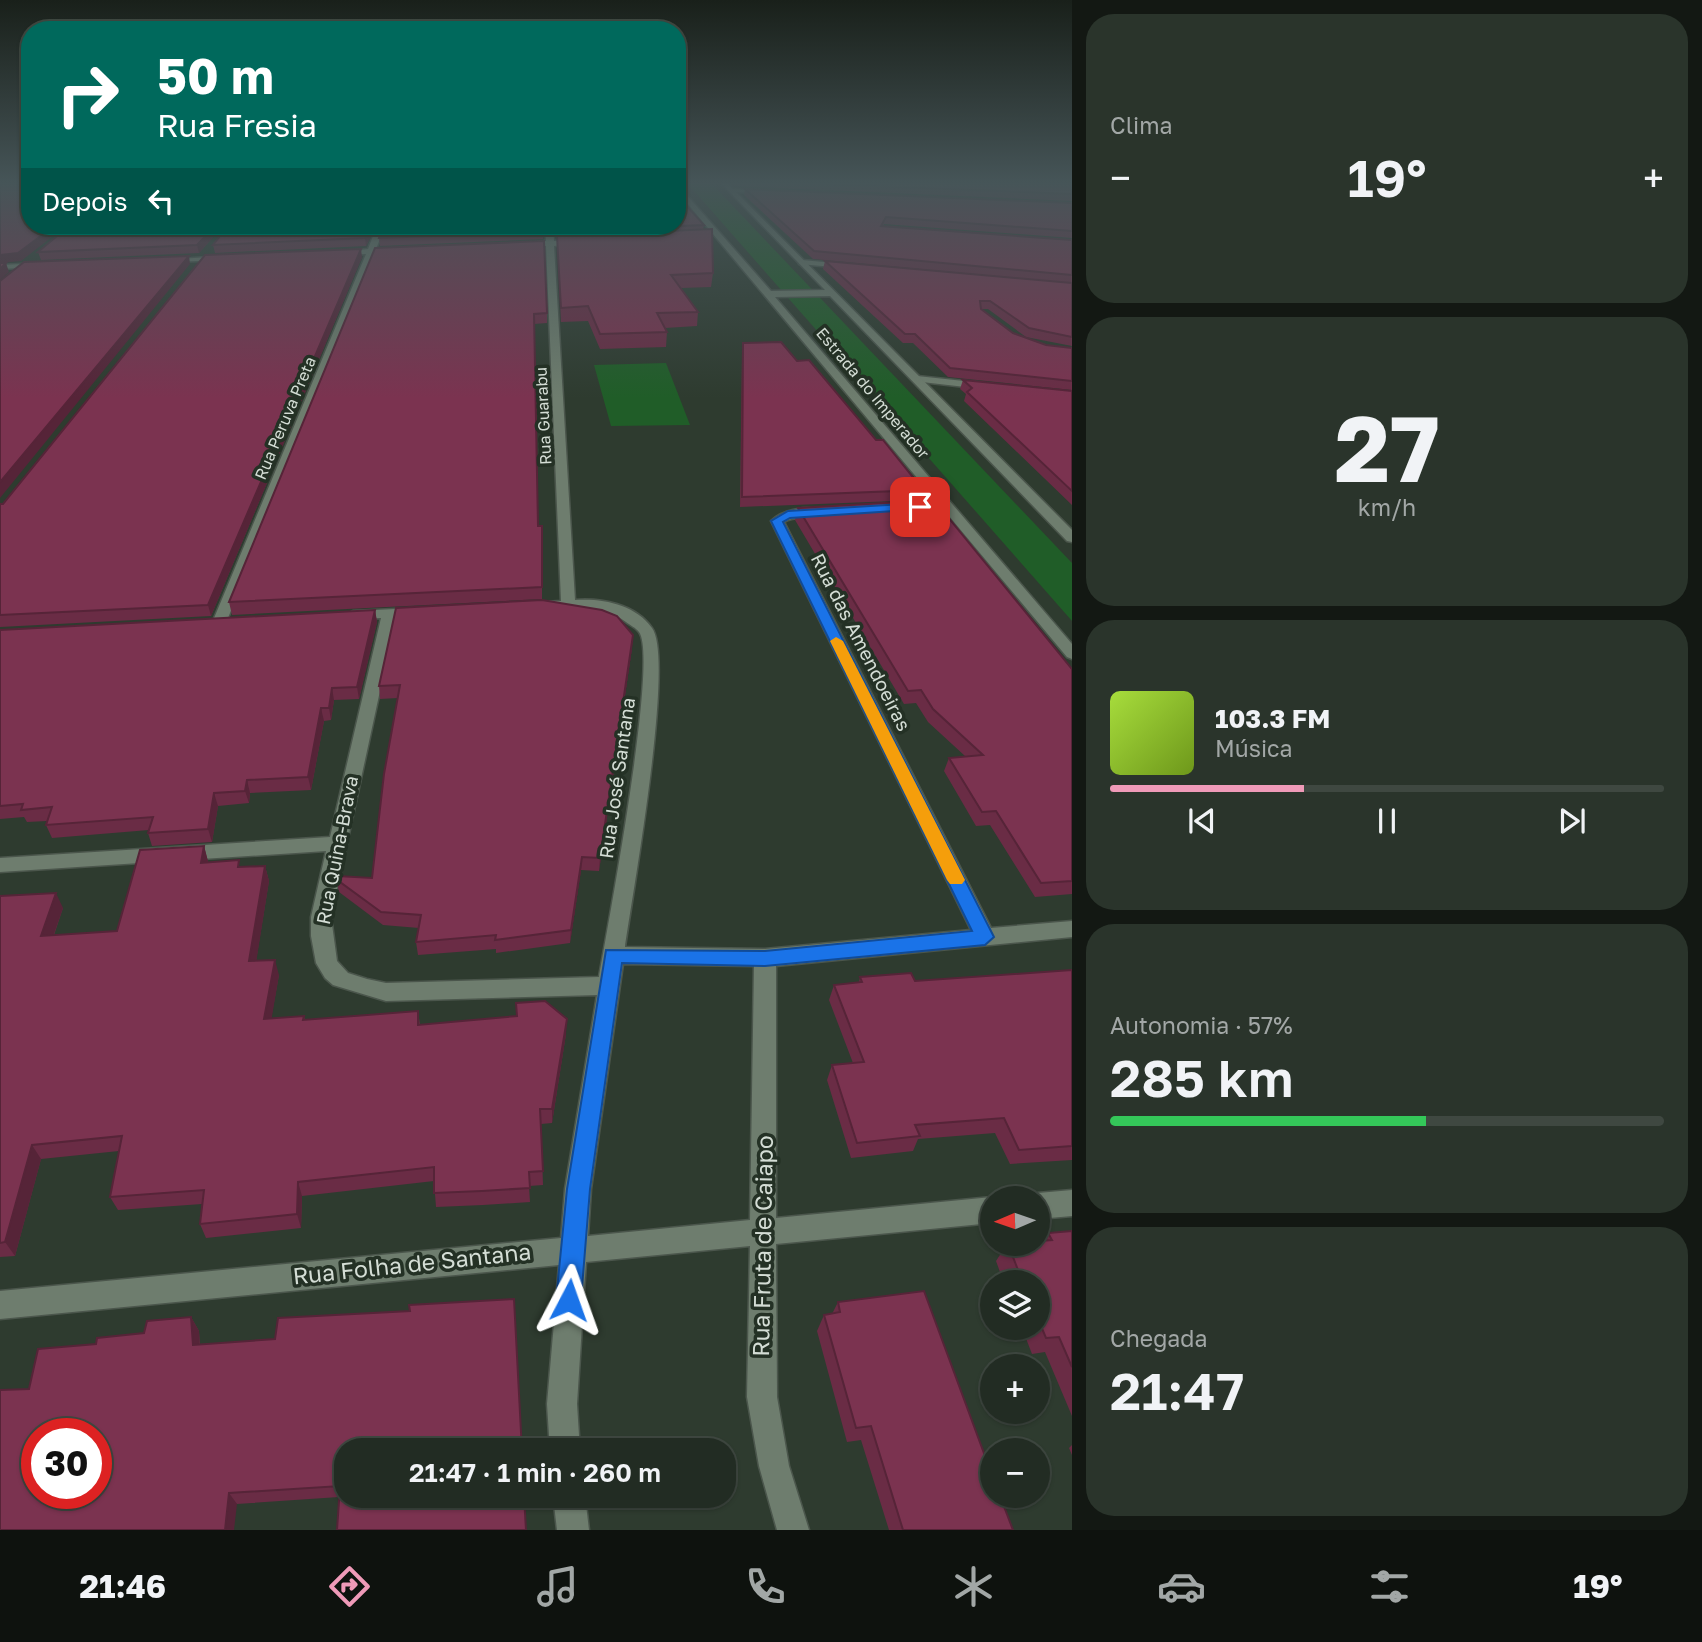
<!DOCTYPE html>
<html lang="pt">
<head>
<meta charset="utf-8">
<style>
	:root { --surface:#222c23; --page:#2a342b; --text:#f1f3f6; --muted:#a2a7a6; --line:#3f4841; --accent:#ef9ab8 }
	body { margin:0; font-family:"Golos Text",sans-serif; background:var(--page); color:var(--text); height:100vh; display:flex; flex-direction:column; font-size:26px; white-space:nowrap }
	* { box-sizing:border-box; margin:0 }
	p { font-size:23px; color:var(--muted) }
	.icon { flex:none; width:38px; height:38px; fill:none; stroke:currentColor; stroke-width:2; stroke-linecap:round; stroke-linejoin:round }
	.map { position:relative; flex:1; overflow:hidden }
	.drawer { display:flex; flex-direction:column; gap:14px; padding:14px; background:#131813; width:630px }
	.drawer>* { flex:none }
	.hud { position:absolute; left:21px; top:21px; width:665px; height:214px; border-radius:28px; box-shadow:0 2px 5px #0004,0 0 0 2px var(--line); background:#00695c; color:#fff; overflow:hidden }
	.needle { width:46px; rotate:268deg }
	.tools { position:absolute; left:980px; top:1186px; display:grid; gap:14px }
	.tools a { display:grid; place-items:center; width:70px; height:70px; border-radius:50%; background:var(--surface); box-shadow:0 2px 5px #0004,0 0 0 2px var(--line); font-size:35px }
	.speed { position:absolute; left:21px; top:1418px; display:flex; gap:14px; font-size:35px; font-weight:700; text-align:center }
	.speed>* { display:grid; place-content:center; width:91px; height:91px; border-radius:50%; background:var(--surface); box-shadow:0 2px 5px #0004,0 0 0 2px var(--line); line-height:1 }
	.speed .limit { border:10px solid #d22; background:#fff; color:#111 }
	.pin { position:absolute; display:grid; place-items:center; width:60px; height:60px; color:#fff; margin:-30px; border-radius:14px; box-shadow:0 4px 10px #0006 }
	.me { position:absolute; width:77px; margin:-38px; rotate:4deg; stroke-linejoin:round; filter:drop-shadow(0 0 5px #0008) }
	.turn { display:flex; align-items:center; gap:24px; height:147px; padding:0 21px; font-size:32px }
	.turn .icon { width:91px; height:91px; stroke-width:2.5 }
	.turn b { display:block; font-size:49px; line-height:60px }
	.then { display:flex; align-items:center; height:66px; padding:0 21px; background:#0003; gap:14px; font-size:26px }
	.big { font-size:52px; font-weight:600; line-height:1.1 }
	.drawer .tile { flex:1; display:flex; flex-direction:column; justify-content:center; gap:10px; min-width:0; padding:0 24px; border-radius:28px; background:var(--page) }
	.drawer .dial { align-items:center; gap:0 }
	.dial b { font-size:91px; line-height:1 }
	.song { display:flex; align-items:center; gap:21px }
	.cover { width:84px; height:84px; border-radius:10px; background:linear-gradient(135deg,hsl(80 70% 55%),hsl(80 70% 35%)) }
	.played { height:7px; border-radius:4px; background:linear-gradient(90deg,var(--accent) 35%,var(--line) 35%) }
	.keys { display:flex; justify-content:space-around; direction:ltr }
	.heat { display:flex; justify-content:space-between; align-items:center; font-size:38px; direction:ltr }
	.charge { height:10px; border-radius:5px; background:linear-gradient(90deg,#34c759 57%,var(--line) 0) }
	.trip { position:absolute; left:334px; top:1438px; width:402px; height:70px; border-radius:28px; background:var(--surface); box-shadow:0 2px 5px #0004,0 0 0 2px var(--line); font-weight:600; line-height:70px; text-align:center }
	.menu { display:flex; height:112px; justify-content:space-around; align-items:center; background:#0e120e; color:var(--muted) }
	.menu .icon { width:49px; height:49px }
	.menu .selected { color:var(--accent) }
	.menu b { font-size:32px; color:var(--text) }
	main { display:flex; flex:1; min-height:0 }
	.map>svg:first-child { display:block }
	.green { fill:#205d28 }
	.lines { fill:none; stroke-linecap:round; stroke-linejoin:round }
	.street-casing { stroke:#4b564c; stroke-width:3 }
	.secondary-casing { stroke:#4b564c; stroke-width:3 }
	.street { fill:#6e7d6e; fill-rule:evenodd }
	.secondary { fill:#6e7d6e; fill-rule:evenodd }
	.wall { fill:#6a2c45 }
	.shaded-wall { fill:#562438 }
	.building { fill:#7b3350; stroke:#562438; stroke-width:2; fill-rule:evenodd }
	.route { fill:#1a73e8; stroke:#114b97; stroke-width:2 }
	.slow { fill:#f59e0b }
	.labels { text-anchor:middle; stroke-width:7; stroke-linejoin:round; paint-order:stroke }
	.far-street-label { font-size:16px; fill:#d4ddd5; stroke:#243125 }
	.street-label { font-size:19px; fill:#d4ddd5; stroke:#243125 }
	.near-street-label { font-size:23px; fill:#d4ddd5; stroke:#243125 }
</style>
</head>
<body>
<main>
<div class="map">
<svg width="1072" height="1530" viewBox="0 0 1072 1530">
	<rect width="100%" height="100%" fill="#2e3b2f"/>
	<g class="green">
		<polygon points="688,184 712,184 1072,563 1072,621"/>
		<polygon points="666,363 690,425 611,426 594,365"/>
	</g>
	<g class="lines">
		<defs>
			<g id="street">
				<polygon points="732,189 767,191 770,193 730,192"/>
				<polygon points="377,226 385,226 376,249 399,250 374,254 226,623 224,626 214,626 212,623 366,254 339,255 335,253 368,249"/>
				<path d="M545 226H553L554 241 580 240 584 242 554 246 575 600C602 598 635 604 652 628 675 659 632 897 625 947L765 949 971 930 771 521C782 510 811 503 824 513 813 521 797 514 784 522L991 928 1072 921V937L776 966V1218L992 1197 996 1199H992V1223L776 1244 777 1397 789 1466 809 1530H777L759 1466 747 1397 750 1246 586 1262 577 1404 580 1451H550L547 1404 559 1265 0 1319V1291L561 1238 565 1189 597 995 386 1001 333 985 325 978 316 963 311 936V917L326 851 0 872V858L330 837 381 618 353 619 346 615 353 611 416 608 421 609V615L396 617 331 917 337 961 348 973 367 979 386 983 599 977C607 930 659 658 639 632 636 628 630 625 626 622 601 603 575 609 545 610L538 606 545 602 561 601 546 246 521 247 517 245 546 241ZM623 964 754 966 750 1220 588 1236 591 1189Z"/>
				<polygon points="224,256 227,260 168,262 164,260"/>
				<polygon points="802,260 845,264 849,266 845,268 799,264"/>
				<polygon points="45,263 42,267 0,269 0,265"/>
				<polygon points="917,376 983,383 988,386 983,389 913,381 912,379"/>
				<polygon points="1072,1190 1072,1216 1038,1219 1038,1199 1028,1199 1038,1193"/>
				<polygon points="553,1496 585,1496 589,1530 557,1530"/>
			</g>
			<polygon id="secondary" points="677,184 771,291 825,290 722,184 728,184 1072,530 1072,542 1067,541 830,296 775,297 1072,644 1072,659 1067,657 677,191"/>
		</defs>
		<use href="#street" class="street-casing"/>
		<use href="#secondary" class="secondary-casing"/>
		<use href="#street" class="street"/>
		<use href="#secondary" class="secondary"/>
	</g>
	<g class="wall">
		<polygon points="731,184 1072,184 1072,201 734,186"/>
		<polygon points="745,189 1072,203 1072,238 884,224 883,226 1072,240 1072,283 813,259 744,195"/>
		<polygon points="704,225 703,230 713,273 711,287 681,288 698,312 697,326 665,328 667,332 666,347 600,349 588,321 561,322 557,239 555,226"/>
		<polygon points="223,226 199,253 41,260 38,252"/>
		<polygon points="376,226 366,246 215,253 213,245"/>
		<polygon points="383,226 545,226 543,239 380,246 379,238"/>
		<polygon points="375,248 547,313 547,323 534,324 538,526 542,526 542,599 232,615 229,602"/>
		<polygon points="362,257 211,616 0,627 0,504 3,504"/>
		<polygon points="825,261 1072,283 1072,346 1026,337 988,309 981,309 1013,333 1046,345 1072,348 1072,390 948,377 913,343 903,343 823,269"/>
		<polygon points="743,343 797,361 876,440 923,490 920,500 740,507 742,351"/>
		<polygon points="963,380 1072,391 1072,505 964,401 966,394 960,389"/>
		<polygon points="798,508 1072,669 1072,894 1035,897 990,825 976,826 944,771 949,758 965,756 928,722 916,703 904,704 795,520"/>
		<polygon points="375,610 377,622 359,699 334,700 331,720 324,721 311,790 250,793 249,803 218,806 212,842 152,846 148,833 149,830 52,838 46,825 47,821 27,822 24,817 0,819 0,630"/>
		<polygon points="632,648 599,871 581,870 570,943 496,953 496,949 418,955 416,942 419,928 383,925 339,892 336,879 372,878 398,698 380,699 379,686"/>
		<polygon points="204,846 208,862 241,867 265,866 269,881 256,961 279,975 271,1019 304,1016 305,1020 418,1011 420,1025 516,1016 516,1003 566,1034 552,1123 541,1124 543,1185 529,1186 530,1202 483,1205 436,1207 434,1181 302,1196 301,1228 206,1238 200,1224 202,1204 118,1210 110,1197 119,1151 41,1159 15,1256 0,1257 0,896 63,908 54,935 117,931"/>
		<polygon points="1072,970 1072,1160 1010,1164 995,1133 918,1139 913,1151 851,1158 827,1080 832,1065 853,1063 829,1000 834,985 859,982 860,977 915,981"/>
		<polygon points="1072,1231 1072,1416 1045,1352 1032,1354 1022,1328 1038,1328 1038,1283 1004,1283 996,1261 1007,1244 1038,1244 1042,1241 1048,1233"/>
		<polygon points="838,1302 1013,1530 889,1530 861,1440 847,1442 817,1331 824,1315 832,1314"/>
		<polygon points="191,1317 199,1331 200,1345 526,1530 339,1497 237,1504 29,1389 96,1344 144,1333"/>
		<polygon points="1072,1445 1072,1455 1069,1448"/>
	</g>
	<g class="shaded-wall">
		<polygon points="54,226 66,226 21,261 0,263 0,255"/>
		<polygon points="215,226 223,226 199,253 197,245"/>
		<polygon points="371,226 376,226 366,246 365,238"/>
		<polygon points="361,249 362,257 211,616 208,605"/>
		<polygon points="189,256 190,264 0,498 0,482"/>
		<polygon points="6,263 9,272 0,280 0,269"/>
		<polygon points="375,610 377,622 359,699 357,687"/>
		<polygon points="633,635 632,648 599,871 600,858"/>
		<polygon points="332,688 334,700 331,720 329,708"/>
		<polygon points="321,708 324,721 311,790 308,777"/>
		<polygon points="247,780 250,793 249,803 245,791"/>
		<polygon points="214,793 218,806 212,842 208,829"/>
		<polygon points="204,846 208,861 206,878 201,863"/>
		<polygon points="582,857 581,870 570,943 571,930"/>
		<polygon points="265,866 269,881 254,976 249,961"/>
		<polygon points="56,893 63,908 48,951 41,936"/>
		<polygon points="275,960 279,975 269,1034 264,1019"/>
		<polygon points="567,1019 566,1034 552,1123 552,1109"/>
		<polygon points="32,1145 41,1159 15,1256 5,1242"/>
		<polygon points="298,1182 302,1196 301,1228 297,1214"/>
		<polygon points="191,1317 199,1331 200,1359 193,1345"/>
		<polygon points="229,1493 237,1504 234,1530 225,1530"/>
	</g>
	<g class="building">
		<polygon points="2,184 30,184 30,226 54,226 18,253 0,255 0,185"/>
		<polygon points="822,184 1072,184 1072,194"/>
		<polygon points="745,189 1072,203 1072,231 886,217 881,226 1072,240 1072,275 814,251"/>
		<polygon points="677,195 704,225 557,231 556,226 677,226"/>
		<polygon points="69,226 215,226 197,245 38,252"/>
		<polygon points="228,226 371,226 365,238 213,245"/>
		<polygon points="383,226 544,226 543,232 379,238"/>
		<polygon points="712,229 713,273 671,275 698,312 657,313 667,332 600,334 588,306 561,308 557,236"/>
		<polygon points="544,241 547,313 534,314 538,526 542,526 542,587 229,602 375,248"/>
		<polygon points="361,249 208,605 0,615 0,504 3,504 205,255"/>
		<polygon points="189,256 0,482 0,281 24,262"/>
		<polygon points="825,261 1072,283 1072,337 1029,328 990,301 980,301 981,309 1013,333 1046,345 1072,348 1072,381 950,368 915,334 905,334"/>
		<polygon points="0,263 6,263 0,269"/>
		<polygon points="781,342 797,361 809,360 876,440 883,440 923,490 742,497 743,343"/>
		<polygon points="963,380 1072,391 1072,491 967,392 972,388"/>
		<polygon points="934,500 1072,669 1072,881 1041,883 996,811 982,812 949,758 983,755 933,709 921,690 908,691 798,508"/>
		<polygon points="542,600 602,610 617,616 633,635 600,858 582,857 571,930 495,940 496,935 416,942 421,915 381,912 336,879 337,876 372,878 384,774 400,685 379,686 396,608"/>
		<polygon points="375,610 357,687 332,688 329,708 321,708 308,777 247,780 245,791 214,793 208,829 148,833 153,817 46,825 52,807 21,810 23,804 0,806 0,630"/>
		<polygon points="204,846 201,863 239,860 238,867 265,866 249,961 275,960 264,1019 304,1016 303,1020 418,1011 418,1025 517,1016 516,1003 545,1001 567,1019 552,1109 540,1109 543,1171 529,1172 530,1188 482,1191 434,1193 434,1167 298,1182 297,1214 200,1224 204,1190 110,1197 122,1136 32,1145 5,1242 0,1243 0,896 56,893 41,936 117,931 140,850"/>
		<polygon points="1072,970 1072,1146 1019,1150 1004,1118 915,1125 920,1136 857,1143 832,1065 864,1062 834,985 862,982 860,977 911,973 915,981"/>
		<polygon points="1072,1231 1072,1367 1059,1337 1046,1338 1038,1319 1038,1283 1023,1283 1008,1244 1038,1244 1038,1241 1052,1240 1048,1233"/>
		<polygon points="924,1291 992,1475 992,1496 1000,1496 1013,1530 903,1530 871,1426 856,1428 824,1315 840,1312 838,1302"/>
		<path d="M514 1299 522 1451H346V1496H524L526 1530H337L340 1486 229 1493 225 1530H0V1390L29 1389 38 1349 96 1344 97 1338 144 1333 147 1321 191 1317 193 1345 275 1339 278 1318 410 1311 409 1305ZM37 1433H96V1493H37Z"/>
	</g>
	<linearGradient id="sky" x2="0" y2="1"><stop stop-color="#19201a"/><stop offset="0.46" stop-color="#465558"/><stop offset="1" stop-color="#465558" stop-opacity="0"/></linearGradient>
	<rect width="1072" height="398" fill="url(#sky)"/>
	<polygon class="route" points="920,503 926,507 924,509 790,518 783,522 994,937 985,945 765,966 622,963 590,1189 581,1300 578,1309 569,1313 560,1309 556,1300 567,1189 606,950 765,951 972,931 771,521 788,511"/>
	<polygon class="slow" points="836,637 843,641 965,880 962,884 950,884 947,880 830,641"/>
	<g class="labels">
		<g class="far-street-label">
			<text transform="translate(873 393) rotate(50)" y="6">Estrada do Imperador</text>
			<text transform="translate(543 416) rotate(-93)" y="6">Rua Guarabu</text>
			<text transform="translate(285 418) rotate(-67)" y="6">Rua Peruva Preta</text>
		</g>
		<g class="street-label">
			<text transform="translate(861 642) rotate(63)" y="7">Rua das Amendoeiras</text>
			<text transform="translate(617 778) rotate(-82)" y="7">Rua José Santana</text>
			<text transform="translate(337 850) rotate(-79)" y="7">Rua Quina-Brava</text>
		</g>
		<g class="near-street-label">
			<text transform="translate(763 1246) rotate(-89)" y="8">Rua Fruta de Caiapo</text>
			<text transform="translate(412 1264) rotate(-6)" y="8">Rua Folha de Santana</text>
		</g>
	</g>
</svg>
<div class="tools">
<a><svg class="needle" viewBox="-14 -14 28 28"><path d="M0-13l5 13h-10z" fill="#e53935"/><path d="M0 13l5-13h-10z" fill="#a2a7a6"/></svg></a>
<a><svg class="icon" aria-label="layers" viewBox="0 0 24 24"><path d="M12 4l9 5-9 5-9-5zM3 14l9 5 9-5"/></svg></a>
<a>+</a>
<a>−</a>
</div>
<div class="speed"><div class="limit">30</div></div>
<div class="pin" style="left:920px;top:507px;background:#d93025"><svg class="icon" aria-label="arrive" viewBox="0 0 24 24"><path d="M6 21V4h12l-3 4 3 4H6"/></svg></div>
<svg class="me" style="left:569px;top:1300px" viewBox="-20 -20 40 40"><path d="M0-17L14 15 0 8-14 15z" fill="#1a73e8" stroke="#fff" stroke-width="4"/></svg>
<div class="trip">21:47 · 1 min · 260 m</div>
<div class="hud">
<div class="turn"><svg class="icon" aria-label="right" viewBox="0 0 24 24"><path d="M7 20v-9h11M14 6l5 5-5 5"/></svg><div><b>50 m</b>Rua Fresia</div></div>
<div class="then">Depois<svg class="icon" aria-label="left" viewBox="0 0 24 24"><path d="M17 20v-9H6M10 6l-5 5 5 5"/></svg></div>
</div>
</div>
<section class="drawer">
<div class="tile"><p>Clima</p>
<div class="heat"><a>−</a><b class="big">19°</b><a>+</a></div>
</div>
<div class="tile dial"><b>27</b><p>km/h</p></div>
<div class="tile">
<div class="song"><i class="cover"></i><div><b>103.3 FM</b><p>Música</p></div></div>
<div class="played"></div>
<div class="keys"><svg class="icon" aria-label="previous" viewBox="0 0 24 24"><path d="M18 5L8 12l10 7zM5 5v14"/></svg><svg class="icon" aria-label="pause" viewBox="0 0 24 24"><path d="M8 5v14M16 5v14"/></svg><svg class="icon" aria-label="next" viewBox="0 0 24 24"><path d="M6 5l10 7-10 7zM19 5v14"/></svg></div>
</div>
<div class="tile"><p>Autonomia · 57%</p><b class="big">285 km</b><div class="charge"></div></div>
<div class="tile"><p>Chegada</p><b class="big">21:47</b></div>
</section>
</main>
<nav class="menu">
<b>21:46</b>
<svg class="icon selected" aria-label="directions" viewBox="0 0 24 24"><path d="M12 3l9 9-9 9-9-9zM9 14v-3h6M13 9l2 2-2 2"/></svg>
<svg class="icon" aria-label="music" viewBox="0 0 24 24"><path d="M9 18V5l10-2v13"/><circle cx="6" cy="18" r="3"/><circle cx="16" cy="16" r="3"/></svg>
<svg class="icon" aria-label="phone" viewBox="0 0 24 24"><path d="M5 4h4l2 5-3 2q2 4 5 5l2-3 5 2v4C11 20 4 13 5 4z"/></svg>
<svg class="icon" aria-label="climate" viewBox="0 0 24 24"><path d="M12 3v18M4 7l16 10M4 17L20 7"/></svg>
<svg class="icon" aria-label="car" viewBox="0 0 24 24"><path d="M5 17H2v-5l4-1 3-4h7l3 4 3 1v5h-3M9 17h6M6 11h13"/><circle cx="7" cy="17" r="2"/><circle cx="17" cy="17" r="2"/></svg>
<svg class="icon" aria-label="filters" viewBox="0 0 24 24"><path d="M4 7h16M4 17h16"/><circle cx="9" cy="7" r="2"/><circle cx="15" cy="17" r="2"/></svg>
<b>19°</b>
</nav>
</body>
</html>
